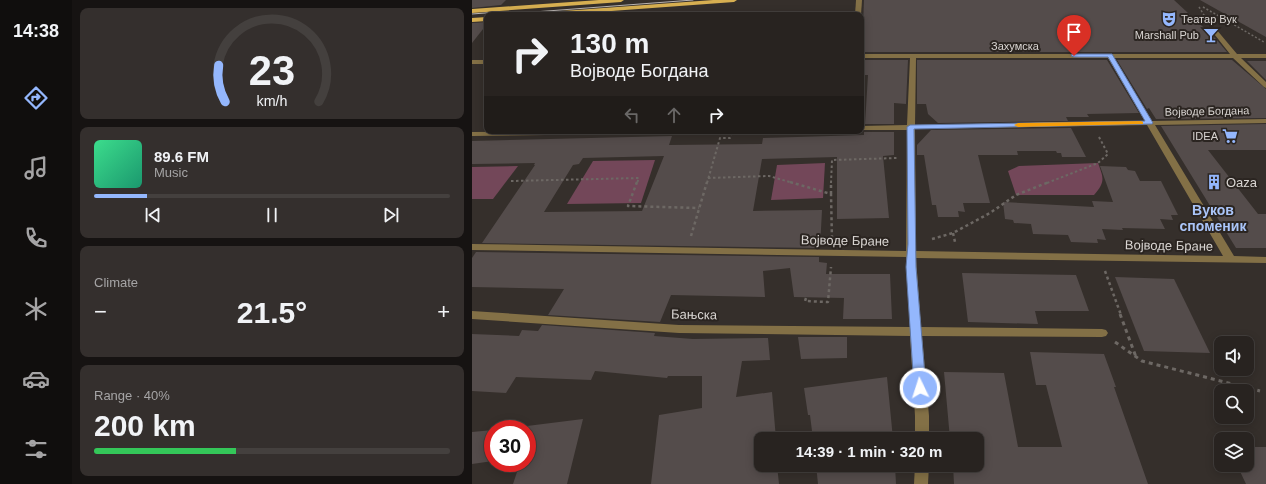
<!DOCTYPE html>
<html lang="en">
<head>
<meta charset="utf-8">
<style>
	:root { --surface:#282320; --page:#342f2d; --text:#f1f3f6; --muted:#a5a4a5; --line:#44403e; --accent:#94b7fd }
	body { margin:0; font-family:Helvetica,sans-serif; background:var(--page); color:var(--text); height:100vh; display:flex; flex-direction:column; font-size:15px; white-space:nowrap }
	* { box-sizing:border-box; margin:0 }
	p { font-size:13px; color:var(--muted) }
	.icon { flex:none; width:22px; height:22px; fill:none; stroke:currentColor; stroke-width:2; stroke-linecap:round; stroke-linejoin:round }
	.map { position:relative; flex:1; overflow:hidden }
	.panel { display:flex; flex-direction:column; gap:8px; padding:8px; background:#161312; width:400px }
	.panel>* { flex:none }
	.top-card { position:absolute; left:12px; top:12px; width:380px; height:122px; border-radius:8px; box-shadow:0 2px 10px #0003,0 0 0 1px var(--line); background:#282320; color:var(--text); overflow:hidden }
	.buttons { position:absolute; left:742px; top:336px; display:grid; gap:8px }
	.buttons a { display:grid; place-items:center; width:40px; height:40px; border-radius:8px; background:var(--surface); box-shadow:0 2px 10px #0003,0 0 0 1px var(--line); font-size:20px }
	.speed { position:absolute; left:12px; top:420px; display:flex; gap:8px; font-size:20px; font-weight:700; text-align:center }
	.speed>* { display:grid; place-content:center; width:52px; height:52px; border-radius:50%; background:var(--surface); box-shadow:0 2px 10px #0003,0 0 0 1px var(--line); line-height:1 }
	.speed .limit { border:6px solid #d22; background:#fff; color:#111 }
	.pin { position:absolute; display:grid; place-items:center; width:34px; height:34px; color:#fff; margin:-41px -17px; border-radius:50% 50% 50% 0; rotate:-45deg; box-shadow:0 0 4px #0007 }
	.pin .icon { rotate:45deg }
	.me { position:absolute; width:44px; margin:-22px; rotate:356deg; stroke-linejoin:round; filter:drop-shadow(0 0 3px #0008) }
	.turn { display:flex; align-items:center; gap:14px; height:84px; padding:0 20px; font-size:18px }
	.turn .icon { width:52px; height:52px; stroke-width:2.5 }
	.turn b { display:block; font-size:28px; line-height:34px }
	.lanes { display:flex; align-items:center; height:38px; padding:0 20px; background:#0003; justify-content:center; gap:20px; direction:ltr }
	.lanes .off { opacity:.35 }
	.big { font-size:30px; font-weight:800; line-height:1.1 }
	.panel .card { flex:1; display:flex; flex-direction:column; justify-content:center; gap:6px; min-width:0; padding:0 14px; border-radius:8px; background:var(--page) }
	.panel .dial { align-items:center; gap:0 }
	.dial svg { height:104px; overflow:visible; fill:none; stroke:var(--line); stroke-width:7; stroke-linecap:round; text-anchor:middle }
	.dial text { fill:var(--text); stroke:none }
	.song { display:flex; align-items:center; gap:12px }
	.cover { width:48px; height:48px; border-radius:6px; background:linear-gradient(135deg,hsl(150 70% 55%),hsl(160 70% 35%)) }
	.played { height:4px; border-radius:2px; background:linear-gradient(90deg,var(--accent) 15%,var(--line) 15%) }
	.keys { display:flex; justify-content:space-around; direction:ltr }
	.heat { display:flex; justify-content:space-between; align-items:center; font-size:22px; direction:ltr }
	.charge { height:6px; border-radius:3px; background:linear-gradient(90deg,#34c759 40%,var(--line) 0) }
	.trip { position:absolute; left:282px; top:432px; width:230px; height:40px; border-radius:8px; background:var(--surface); box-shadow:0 2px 10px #0003,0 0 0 1px var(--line); font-weight:800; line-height:40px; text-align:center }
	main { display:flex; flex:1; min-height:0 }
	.dock { display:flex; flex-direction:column; width:72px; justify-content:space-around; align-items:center; background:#100e0d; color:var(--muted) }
	.dock .icon { width:28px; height:28px }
	.dock .on { color:var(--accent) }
	.dock b { font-size:18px; color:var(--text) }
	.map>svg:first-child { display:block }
	.green { fill:#734759 }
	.building { fill:#544c4b; fill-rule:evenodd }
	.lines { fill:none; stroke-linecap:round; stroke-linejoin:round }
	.path-far3 { stroke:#6d6864; stroke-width:1.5; stroke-dasharray:2 2; stroke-linecap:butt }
	.path-far2 { stroke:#6d6864; stroke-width:2; stroke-dasharray:2.5 2.5; stroke-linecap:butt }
	.path-far1 { stroke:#6d6864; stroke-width:2.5; stroke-dasharray:3 3; stroke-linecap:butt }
	.path { stroke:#6d6864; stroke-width:3; stroke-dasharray:4 4; stroke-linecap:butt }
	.minor { fill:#837046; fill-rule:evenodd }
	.major { fill:#d7af51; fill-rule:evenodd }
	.tram { stroke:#b9b4b1; stroke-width:1 }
	.route { fill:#94b7fd; stroke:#6077a4 }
	.slow { fill:#f59e0b }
	.labels { text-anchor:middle; stroke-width:4; stroke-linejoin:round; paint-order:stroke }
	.far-poi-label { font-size:11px; fill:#d9d5d2; stroke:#2b2521; text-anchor:end }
	.far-street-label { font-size:11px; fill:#d9d5d2; stroke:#2b2521 }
	.poi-label { font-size:13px; fill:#d9d5d2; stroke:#2b2521; text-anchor:start }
	.street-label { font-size:13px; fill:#d9d5d2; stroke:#2b2521 }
	.neighbourhood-label { font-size:14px; font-weight:bold; fill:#aac5f9; stroke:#2b2521 }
</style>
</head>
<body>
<main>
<nav class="dock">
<b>14:38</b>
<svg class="icon on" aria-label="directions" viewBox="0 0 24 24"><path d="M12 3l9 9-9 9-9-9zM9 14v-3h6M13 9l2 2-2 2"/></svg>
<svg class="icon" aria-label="music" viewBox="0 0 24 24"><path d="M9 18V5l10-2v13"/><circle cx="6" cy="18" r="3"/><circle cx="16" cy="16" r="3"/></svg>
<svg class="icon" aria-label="phone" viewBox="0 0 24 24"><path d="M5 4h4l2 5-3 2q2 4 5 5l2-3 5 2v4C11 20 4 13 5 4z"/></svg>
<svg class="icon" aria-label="climate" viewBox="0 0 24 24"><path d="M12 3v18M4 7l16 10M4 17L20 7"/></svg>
<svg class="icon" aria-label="car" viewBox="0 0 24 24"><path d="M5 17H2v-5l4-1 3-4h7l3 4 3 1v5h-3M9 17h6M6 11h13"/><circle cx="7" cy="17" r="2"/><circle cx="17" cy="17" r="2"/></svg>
<svg class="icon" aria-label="filters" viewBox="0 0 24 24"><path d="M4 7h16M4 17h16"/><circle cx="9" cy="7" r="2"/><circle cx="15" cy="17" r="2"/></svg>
</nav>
<section class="panel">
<div class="card dial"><svg viewBox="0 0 100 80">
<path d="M14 69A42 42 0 1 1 86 69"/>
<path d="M14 69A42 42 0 0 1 9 41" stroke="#94b7fd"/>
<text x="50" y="56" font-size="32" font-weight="700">23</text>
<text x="50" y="72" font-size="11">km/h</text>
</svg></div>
<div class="card">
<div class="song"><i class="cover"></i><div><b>89.6 FM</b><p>Music</p></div></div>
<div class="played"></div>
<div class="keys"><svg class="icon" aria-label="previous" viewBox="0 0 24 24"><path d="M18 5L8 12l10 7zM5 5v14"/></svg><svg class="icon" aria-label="pause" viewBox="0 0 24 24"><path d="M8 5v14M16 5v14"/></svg><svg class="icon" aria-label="next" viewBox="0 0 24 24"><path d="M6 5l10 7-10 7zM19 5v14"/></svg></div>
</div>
<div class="card"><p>Climate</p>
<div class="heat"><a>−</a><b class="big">21.5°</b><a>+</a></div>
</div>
<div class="card"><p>Range · 40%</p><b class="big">200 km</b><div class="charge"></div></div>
</section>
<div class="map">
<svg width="794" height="484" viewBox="0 0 794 484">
	<rect width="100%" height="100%" fill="#352f2b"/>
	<g class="green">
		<polygon points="183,160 169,203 95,204 121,161"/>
		<polygon points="353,163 351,198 299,200 305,165"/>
		<path d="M626 163C632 179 633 182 622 195H544L536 171 547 166Z"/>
		<polygon points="46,166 21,199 0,199 0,167"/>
	</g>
	<g class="building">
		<polygon points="0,0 34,0 29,5 0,8"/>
		<polygon points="392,0 702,0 744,39 755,52 390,52"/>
		<polygon points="728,0 794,0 794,37"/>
		<polygon points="15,22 15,24 0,43 0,23"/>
		<polygon points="389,60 436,60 434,104 422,103 422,124 393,124 396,75 389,75"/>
		<polygon points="445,60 635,60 667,113 615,114 617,117 594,117 596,121 466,123 456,114 454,104 445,104"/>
		<polygon points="645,60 760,60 794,89 794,118 684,119 677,108 675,109"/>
		<polygon points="775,61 794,61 794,80"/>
		<polygon points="794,124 794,150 736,150 786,214 794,214 794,248 764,248 689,126"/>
		<polygon points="599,128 614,157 590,157 589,153 585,153 584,151 545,151 546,155 506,155 518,203 491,203 493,212 486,211 487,217 466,217 464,205 460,205 452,155 445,155 445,145 459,130"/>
		<path d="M392 132H422V155L411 156 417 218 365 219V157L290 159 281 211 350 210 348 248 10 243 63 165H62L63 163 0 164V141L200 136 197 145 290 144 291 138 392 135ZM192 156 170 211 72 212 101 165 107 164 111 158Z"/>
		<polygon points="628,166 654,167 656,170 663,171 668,181 689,181 706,215 699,215 701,220 688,219 693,229 650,228 651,230 630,229 634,240 625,239 626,243 599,242 596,235 561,234 559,224 542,223 541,220 533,219 531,202 622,207 620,201 641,202"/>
		<polygon points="4,252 347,257 347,262 355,263 354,274 418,274 420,319 371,319 372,298 322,297 318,268 291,271 293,297 199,295 188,322 76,315 92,289 0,287 0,258"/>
		<polygon points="490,273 604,275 617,311 563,311 566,324 496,322"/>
		<polygon points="643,277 702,279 738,353 672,351"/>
		<polygon points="70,325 183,333 182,336 221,339 296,338 298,360 270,361 264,397 300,392 304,439 289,439 289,465 305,465 307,484 179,484 187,415 230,408 230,376 196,376 195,378 123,371 119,380 44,377 34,393 0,391 0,334 47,336 50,330 66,331"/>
		<polygon points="326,337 375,337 375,358 329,359"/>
		<polygon points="558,352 632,354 644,387 642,387 676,484 482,484 481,465 505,465 505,439 478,439 472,372 532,373 546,447 590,447 574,385 564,385"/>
		<polygon points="415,377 421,439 341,439 338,415 336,415 332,388"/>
		<polygon points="111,419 95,484 41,484 48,463 55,463 55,426"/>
		<polygon points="21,430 21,461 0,464 0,432"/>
		<polygon points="775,447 794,447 794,484 774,484 765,465 775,465"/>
		<polygon points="344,465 423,465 424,484 346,484"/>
	</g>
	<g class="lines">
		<g class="path-far3">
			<polyline points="727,7 735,20"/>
			<polyline points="731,7 792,42"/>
		</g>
		<g class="path-far2">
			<polyline points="236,178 297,176 321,183"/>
			<polyline points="39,181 167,178 165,183"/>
			<polyline points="235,183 248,138 258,138 260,131"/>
			<polyline points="359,183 360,160 425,158"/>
			<polyline points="575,183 626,163 636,154 627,137"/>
		</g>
		<g class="path-far1">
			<polyline points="165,182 156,206 227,208"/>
			<polyline points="318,182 359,194 360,240"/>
			<polyline points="359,194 359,182"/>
			<polyline points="481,233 483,242"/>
			<polyline points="219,236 235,182"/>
			<polyline points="460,239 481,233 518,213 544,195 577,182"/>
			<polyline points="633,271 649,315"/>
			<polyline points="334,298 333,301 356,302 359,267"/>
		</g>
		<g class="path">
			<polyline points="648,314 664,357"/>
			<polyline points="643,342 670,361 788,391"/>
		</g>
		<g class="minor">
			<polygon points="384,0 390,0 389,15 383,15"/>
			<path d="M742 28 744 29 765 54H794V58H769L794 82V88L792 87 761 58H642L680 121 794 119V123L683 125 762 256 794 257V263L444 258 449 327 630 329 634 330 636 333 634 336 630 337 450 336 457 416V439H443V416L438 336 207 333 0 319V311L207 325 438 327 434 257 0 250V244L434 251 435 130H389V126L435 125 438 58H389V54H758L739 30ZM444 58H636L673 121 443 125ZM675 125 751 256 444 251 443 129Z"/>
			<rect x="0" y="60" width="15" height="4"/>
			<polygon points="229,131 225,133 0,136 0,132"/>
			<polygon points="443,465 457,465 456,484 442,484"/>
		</g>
		<g class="major">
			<polygon points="127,0 152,0 149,2 0,13 0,9"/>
			<polygon points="241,0 265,0 262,2 85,15 60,15 63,13"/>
			<polygon points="15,17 15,21 0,22 0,18"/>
		</g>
		<g class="tram">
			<polyline points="0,14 27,12"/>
			<polyline points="22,15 221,0"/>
		</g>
	</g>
	<polygon class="route" points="600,54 640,54 681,123 680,124 442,129 444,267 454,388 452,391 448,392 444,391 442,388 434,267 436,244 435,127 438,125 673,121 636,57 602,57 599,56"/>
	<polygon class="slow" points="669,121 671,122 671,124 546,127 542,125 546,123"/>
	<defs>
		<symbol id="theatre-bare" viewBox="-9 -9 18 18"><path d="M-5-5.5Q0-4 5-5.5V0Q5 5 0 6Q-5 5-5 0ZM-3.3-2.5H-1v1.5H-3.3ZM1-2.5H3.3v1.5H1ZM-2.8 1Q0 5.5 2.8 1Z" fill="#94b7fd" stroke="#2b2521" stroke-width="2.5" paint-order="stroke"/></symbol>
		<symbol id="bar-bare" viewBox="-9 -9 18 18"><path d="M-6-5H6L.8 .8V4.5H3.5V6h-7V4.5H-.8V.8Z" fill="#94b7fd" stroke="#2b2521" stroke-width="2.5" paint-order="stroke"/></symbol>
		<symbol id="supermarket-bare" viewBox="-9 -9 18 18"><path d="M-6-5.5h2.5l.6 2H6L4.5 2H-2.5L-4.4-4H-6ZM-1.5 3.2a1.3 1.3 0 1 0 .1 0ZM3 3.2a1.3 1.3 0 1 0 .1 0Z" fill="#94b7fd" stroke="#2b2521" stroke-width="2.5" paint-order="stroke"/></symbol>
		<symbol id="building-bare" viewBox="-9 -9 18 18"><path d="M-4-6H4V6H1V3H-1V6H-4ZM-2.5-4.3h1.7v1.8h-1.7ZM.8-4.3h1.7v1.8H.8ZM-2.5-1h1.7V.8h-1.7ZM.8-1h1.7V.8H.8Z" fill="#94b7fd" stroke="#2b2521" stroke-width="2.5" paint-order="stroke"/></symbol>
	</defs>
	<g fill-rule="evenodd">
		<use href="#theatre-bare" x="686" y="8" width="22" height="22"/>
		<use href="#bar-bare" x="728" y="24" width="22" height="22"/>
		<use href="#supermarket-bare" x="747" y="125" width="22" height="22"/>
		<use href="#building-bare" x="731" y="171" width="22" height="22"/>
	</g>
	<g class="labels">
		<g class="far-poi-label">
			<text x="709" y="23" text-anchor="start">Театар Вук</text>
			<text x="727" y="39">Marshall Pub</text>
			<text x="746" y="140">IDEA</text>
		</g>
		<g class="far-street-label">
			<text x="543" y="50">Захумска</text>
			<text transform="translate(735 111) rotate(-1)" y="4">Војводе Богдана</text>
		</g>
		<g class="poi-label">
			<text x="754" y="187">Oaza</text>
		</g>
		<g class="street-label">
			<text transform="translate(373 240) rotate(1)" y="5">Војводе Бране</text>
			<text transform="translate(697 245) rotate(1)" y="5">Војводе Бране</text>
			<text transform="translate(222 314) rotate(1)" y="5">Бањска</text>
		</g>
		<g class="neighbourhood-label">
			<text x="741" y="215">Вуков<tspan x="741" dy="16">споменик</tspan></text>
		</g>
	</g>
</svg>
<div class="buttons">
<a><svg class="icon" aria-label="sound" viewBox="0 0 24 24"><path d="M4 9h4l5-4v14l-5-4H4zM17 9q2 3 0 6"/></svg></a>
<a><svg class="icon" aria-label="search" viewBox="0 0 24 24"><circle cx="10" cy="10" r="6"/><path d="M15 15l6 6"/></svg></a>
<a><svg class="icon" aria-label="layers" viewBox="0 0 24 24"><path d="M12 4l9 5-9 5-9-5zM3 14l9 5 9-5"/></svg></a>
</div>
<div class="speed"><div class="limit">30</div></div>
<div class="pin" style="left:602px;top:56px;background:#d93025"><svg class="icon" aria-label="arrive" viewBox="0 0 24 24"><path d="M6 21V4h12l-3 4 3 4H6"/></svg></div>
<svg class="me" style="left:448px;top:388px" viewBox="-20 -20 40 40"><circle r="17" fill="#94b7fd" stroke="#fff" stroke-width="3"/><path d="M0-11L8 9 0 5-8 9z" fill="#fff"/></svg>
<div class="trip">14:39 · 1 min · 320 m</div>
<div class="top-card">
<div class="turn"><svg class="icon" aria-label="right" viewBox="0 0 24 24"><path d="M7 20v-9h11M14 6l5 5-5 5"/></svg><div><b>130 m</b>Војводе Богдана</div></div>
<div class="lanes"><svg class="icon off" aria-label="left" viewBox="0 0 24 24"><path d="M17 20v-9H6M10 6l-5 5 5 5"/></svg><svg class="icon off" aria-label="ahead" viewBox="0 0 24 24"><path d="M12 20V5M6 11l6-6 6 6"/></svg><svg class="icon" aria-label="right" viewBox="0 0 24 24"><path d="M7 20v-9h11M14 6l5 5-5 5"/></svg></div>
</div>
</div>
</main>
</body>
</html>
